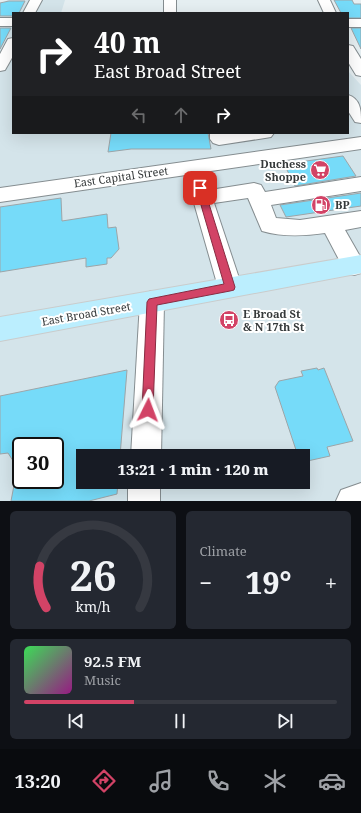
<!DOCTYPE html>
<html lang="en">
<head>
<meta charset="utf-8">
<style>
	:root { --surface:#171b24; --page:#242831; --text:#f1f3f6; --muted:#9ea1a6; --line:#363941; --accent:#d24366 }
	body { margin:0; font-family:"Noto Serif",serif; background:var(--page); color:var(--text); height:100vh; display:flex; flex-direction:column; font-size:15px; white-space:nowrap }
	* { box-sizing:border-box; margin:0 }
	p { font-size:13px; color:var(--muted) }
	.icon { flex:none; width:22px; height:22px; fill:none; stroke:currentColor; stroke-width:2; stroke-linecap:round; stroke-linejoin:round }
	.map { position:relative; height:501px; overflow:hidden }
	.side { display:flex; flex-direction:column; gap:10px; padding:10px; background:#0d0f14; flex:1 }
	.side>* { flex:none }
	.hud { position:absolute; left:12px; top:12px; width:337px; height:122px; border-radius:0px; box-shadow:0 4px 16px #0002; background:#202124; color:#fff; overflow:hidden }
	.speed { position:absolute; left:12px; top:437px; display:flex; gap:8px; font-size:20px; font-weight:700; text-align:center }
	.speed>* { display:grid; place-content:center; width:52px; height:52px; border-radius:50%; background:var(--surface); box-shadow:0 4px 16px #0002; line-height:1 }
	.speed .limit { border:2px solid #111; border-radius:6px; background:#fff; color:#111 }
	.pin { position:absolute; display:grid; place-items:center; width:34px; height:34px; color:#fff; margin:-17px; border-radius:8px; box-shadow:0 2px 6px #0006 }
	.me { position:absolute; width:44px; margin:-22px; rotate:3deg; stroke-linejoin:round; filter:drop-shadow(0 0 3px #0008) }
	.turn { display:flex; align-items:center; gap:14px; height:84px; padding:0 16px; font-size:18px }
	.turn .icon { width:52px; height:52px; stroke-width:2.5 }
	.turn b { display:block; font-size:28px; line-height:34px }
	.lanes { display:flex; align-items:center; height:38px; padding:0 16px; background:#0003; justify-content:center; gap:20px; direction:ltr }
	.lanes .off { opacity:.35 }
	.big { font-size:30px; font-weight:800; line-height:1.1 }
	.side .tile { flex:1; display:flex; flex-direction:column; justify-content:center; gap:6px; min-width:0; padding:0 14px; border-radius:6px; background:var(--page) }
	.side .dial { align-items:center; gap:0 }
	.dial svg { height:104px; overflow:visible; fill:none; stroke:var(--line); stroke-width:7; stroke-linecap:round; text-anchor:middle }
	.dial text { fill:var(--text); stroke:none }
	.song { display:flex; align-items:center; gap:12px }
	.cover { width:48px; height:48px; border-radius:6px; background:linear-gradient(135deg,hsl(130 70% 55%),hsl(310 70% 35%)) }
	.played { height:4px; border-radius:2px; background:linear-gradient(90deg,var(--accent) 35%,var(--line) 35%) }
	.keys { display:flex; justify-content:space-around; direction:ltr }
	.heat { display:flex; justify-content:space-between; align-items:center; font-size:22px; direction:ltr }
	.side .tiles { flex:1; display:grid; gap:10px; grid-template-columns:1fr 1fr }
	.tile:last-child { grid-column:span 2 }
	.trip { position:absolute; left:76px; top:449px; width:234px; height:40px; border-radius:0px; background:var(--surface); box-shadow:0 4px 16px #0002; font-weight:800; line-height:40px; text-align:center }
	.tabs { display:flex; height:64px; justify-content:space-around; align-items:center; background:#090b0e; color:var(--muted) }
	.tabs .icon { width:28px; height:28px }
	.tabs .on { color:var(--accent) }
	.tabs b { font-size:18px; color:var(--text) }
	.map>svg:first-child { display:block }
	.built { fill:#d4e4ea; fill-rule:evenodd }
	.building { fill:#76dbf9; stroke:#9da5a8 }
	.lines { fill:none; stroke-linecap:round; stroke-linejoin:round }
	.minor-casing { stroke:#858d90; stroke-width:2 }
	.major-casing { stroke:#cacccc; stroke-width:2 }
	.minor { fill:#fff; fill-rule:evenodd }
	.major { fill:#bbeefe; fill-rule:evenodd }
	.route { fill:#d24366; stroke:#882c42 }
	.labels { text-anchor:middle; stroke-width:4; stroke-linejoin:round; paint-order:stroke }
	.poi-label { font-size:11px; font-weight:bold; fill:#35393a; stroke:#fff; text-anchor:start }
	.street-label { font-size:11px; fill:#35393a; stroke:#fff }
</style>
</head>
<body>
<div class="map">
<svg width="361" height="501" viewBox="0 0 361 501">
	<rect width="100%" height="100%" fill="#e6eff2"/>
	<path class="built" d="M0 0H65L61 13H13V133H348V71L361 85V501H0V13L7 0ZM21 446H55V480H21ZM83 456H303V482H83Z"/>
	<g class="building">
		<polygon points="334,0 352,0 354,4 361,4 361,18 348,18 348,13 341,13"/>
		<polygon points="9,1 25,1 19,13 13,13 13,16 0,16 0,3"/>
		<polygon points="0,28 11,28 0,49"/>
		<polygon points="351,28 361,28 361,49"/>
		<polygon points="111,133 208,133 211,149 131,149 108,152"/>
		<polygon points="343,156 356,176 295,186 284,164"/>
		<polygon points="361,193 361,206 286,217 280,205"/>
		<polygon points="61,198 62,221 107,214 108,228 116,227 119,249 111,258 107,258 107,264 86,267 86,258 0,272 0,207"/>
		<polygon points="317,368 318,370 324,368 353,441 327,447 330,456 303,462 303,456 298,456 275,387 279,381 303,376 301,371"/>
		<polygon points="127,370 120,456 83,456 83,482 118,482 117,494 89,501 11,501 15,480 55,480 55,446 21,446 21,473 8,453 0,454 0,396"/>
	</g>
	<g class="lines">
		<defs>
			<g id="minor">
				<polygon points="30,0 42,0 35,13 23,13"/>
				<rect x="164" y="0" width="12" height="13"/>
				<polygon points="318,0 330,0 336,13 324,13"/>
				<rect x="0" y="18" width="13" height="8"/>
				<rect x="348" y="19" width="13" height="8"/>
				<polygon points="13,38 13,56 5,70 0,71 0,54 8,39"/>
				<polygon points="348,45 353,46 361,59 361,76 356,75 348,62"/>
				<path d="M348 95C361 99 361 111 361 123L355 122 348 111Z"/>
				<polygon points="210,133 274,133 271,137 265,138 219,145 213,143 210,139"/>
				<path d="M361 137V149L204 172 210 190 254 183 261 185 265 192 361 177V191L271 205 276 218 300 220 361 211V227L345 230 361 258V273L354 275 346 273 325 233C304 236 282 237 262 231L248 198 214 203 242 287 238 294 230 297 222 294 218 287 186 175 0 202V188Z"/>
				<polygon points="152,291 161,294 164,302 161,456 131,456 140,302 143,294"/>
				<rect x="128" y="482" width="32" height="19"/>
				<polygon points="361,483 361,501 336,501 341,490"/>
			</g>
			<polygon id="major" points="361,255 361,273 0,341 0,317"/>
		</defs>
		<use href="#minor" class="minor-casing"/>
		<use href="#major" class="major-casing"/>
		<use href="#minor" class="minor"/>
		<use href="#major" class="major"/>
	</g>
	<polygon class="route" points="200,185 204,188 235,287 234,290 230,291 157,305 153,410 152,414 148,416 143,414 142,410 147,302 149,299 224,284 196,188"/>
	<defs>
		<symbol id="supermarket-disc" viewBox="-11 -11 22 22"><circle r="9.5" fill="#d24366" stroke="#fff"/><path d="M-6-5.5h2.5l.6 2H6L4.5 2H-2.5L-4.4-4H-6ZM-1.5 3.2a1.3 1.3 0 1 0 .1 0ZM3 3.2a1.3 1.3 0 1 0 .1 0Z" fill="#fff"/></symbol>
		<symbol id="fuel-disc" viewBox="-11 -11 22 22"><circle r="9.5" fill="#d24366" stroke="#fff"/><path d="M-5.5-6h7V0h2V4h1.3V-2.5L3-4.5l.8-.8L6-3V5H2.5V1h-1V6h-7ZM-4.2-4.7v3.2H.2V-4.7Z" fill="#fff"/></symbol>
		<symbol id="bus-disc" viewBox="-11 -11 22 22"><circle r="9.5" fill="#d24366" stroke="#fff"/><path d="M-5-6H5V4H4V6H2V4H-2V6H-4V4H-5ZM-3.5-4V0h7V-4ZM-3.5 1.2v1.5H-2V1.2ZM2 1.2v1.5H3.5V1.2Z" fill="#fff"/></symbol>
	</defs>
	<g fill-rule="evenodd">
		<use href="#supermarket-disc" x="309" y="159" width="22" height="22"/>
		<use href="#fuel-disc" x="310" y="194" width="22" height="22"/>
		<use href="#bus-disc" x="218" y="309" width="22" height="22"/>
	</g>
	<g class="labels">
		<g class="poi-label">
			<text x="306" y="168" text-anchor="end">Duchess<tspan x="306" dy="13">Shoppe</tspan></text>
			<text x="335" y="209">BP</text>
			<text x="243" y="318">E Broad St<tspan x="243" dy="13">&amp; N 17th St</tspan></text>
		</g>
		<g class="street-label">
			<text transform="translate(121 177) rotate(-8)" y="4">East Capital Street</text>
			<text transform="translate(86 314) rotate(-10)" y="4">East Broad Street</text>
		</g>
	</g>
</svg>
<div class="speed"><div class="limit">30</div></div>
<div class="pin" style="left:200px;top:188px;background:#d93025"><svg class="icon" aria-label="arrive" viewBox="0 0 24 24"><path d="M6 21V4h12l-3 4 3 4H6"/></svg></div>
<svg class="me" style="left:148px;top:410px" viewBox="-20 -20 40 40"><path d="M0-17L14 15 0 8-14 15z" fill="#d24366" stroke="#fff" stroke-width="4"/></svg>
<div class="trip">13:21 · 1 min · 120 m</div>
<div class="hud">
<div class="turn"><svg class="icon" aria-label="right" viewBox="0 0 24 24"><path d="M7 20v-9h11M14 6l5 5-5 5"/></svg><div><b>40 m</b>East Broad Street</div></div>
<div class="lanes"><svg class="icon off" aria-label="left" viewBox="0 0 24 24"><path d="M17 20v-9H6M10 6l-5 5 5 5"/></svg><svg class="icon off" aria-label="ahead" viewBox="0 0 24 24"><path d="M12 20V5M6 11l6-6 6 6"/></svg><svg class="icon" aria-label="right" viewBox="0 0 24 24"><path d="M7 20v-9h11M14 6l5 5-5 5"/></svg></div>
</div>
</div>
<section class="side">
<div class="tiles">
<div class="tile dial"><svg viewBox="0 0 100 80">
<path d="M14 69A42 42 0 1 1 86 69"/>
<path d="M14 69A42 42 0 0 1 9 37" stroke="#d24366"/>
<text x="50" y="56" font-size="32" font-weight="700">26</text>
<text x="50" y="72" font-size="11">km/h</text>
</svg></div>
<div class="tile"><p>Climate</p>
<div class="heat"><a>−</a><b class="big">19°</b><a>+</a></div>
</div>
<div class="tile">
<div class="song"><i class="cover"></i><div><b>92.5 FM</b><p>Music</p></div></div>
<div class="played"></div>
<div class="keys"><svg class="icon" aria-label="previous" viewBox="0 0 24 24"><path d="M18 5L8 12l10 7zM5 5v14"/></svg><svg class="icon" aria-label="pause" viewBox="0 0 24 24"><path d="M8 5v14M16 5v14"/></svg><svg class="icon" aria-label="next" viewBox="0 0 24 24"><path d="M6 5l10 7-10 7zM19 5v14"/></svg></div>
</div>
</div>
</section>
<nav class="tabs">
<b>13:20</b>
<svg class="icon on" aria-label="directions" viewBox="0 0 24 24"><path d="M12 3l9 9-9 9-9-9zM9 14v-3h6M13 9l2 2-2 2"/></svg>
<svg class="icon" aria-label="music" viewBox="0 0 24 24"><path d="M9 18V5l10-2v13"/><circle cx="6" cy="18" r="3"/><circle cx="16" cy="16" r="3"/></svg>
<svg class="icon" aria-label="phone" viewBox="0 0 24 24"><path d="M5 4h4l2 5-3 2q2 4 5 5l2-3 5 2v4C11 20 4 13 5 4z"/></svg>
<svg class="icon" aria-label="climate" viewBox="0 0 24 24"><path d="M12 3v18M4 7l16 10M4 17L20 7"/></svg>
<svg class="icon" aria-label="car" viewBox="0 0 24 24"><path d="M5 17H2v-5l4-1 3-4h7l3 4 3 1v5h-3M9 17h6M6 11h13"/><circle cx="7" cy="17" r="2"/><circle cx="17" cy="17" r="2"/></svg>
</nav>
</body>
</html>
